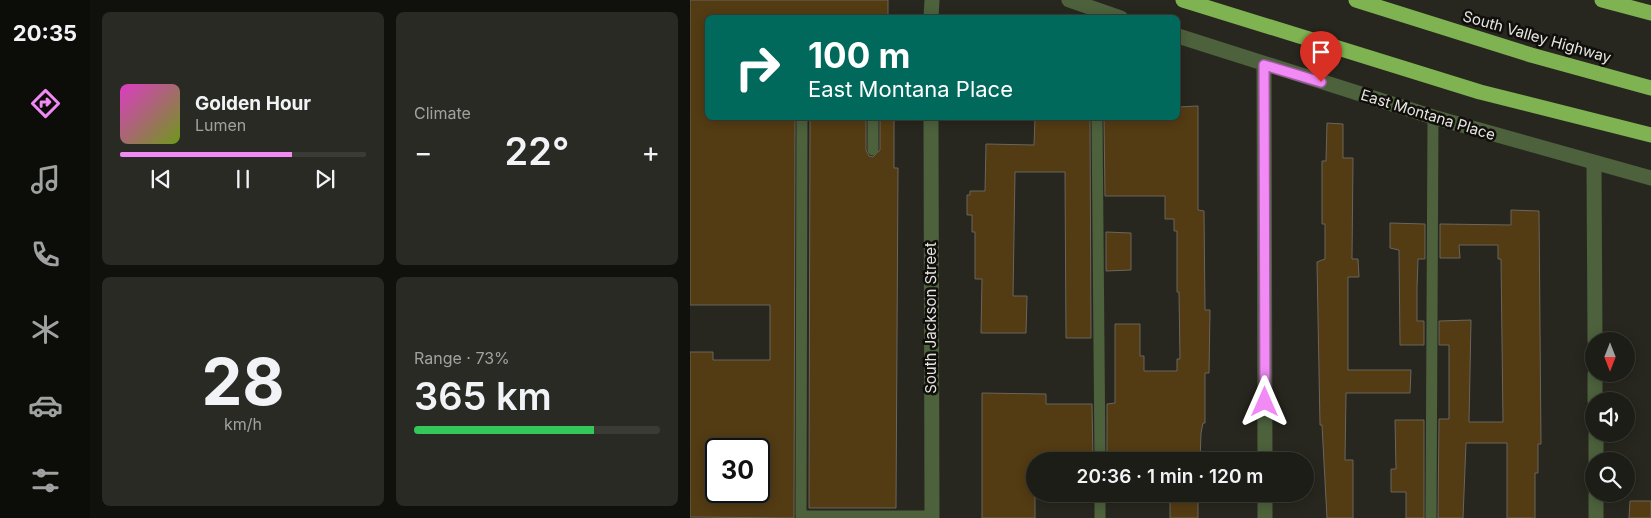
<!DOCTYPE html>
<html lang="en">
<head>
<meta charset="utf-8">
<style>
	:root { --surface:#1d1d17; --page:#2a2a24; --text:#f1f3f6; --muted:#a0a2a1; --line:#3b3b36; --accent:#f18af4 }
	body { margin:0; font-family:Inter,sans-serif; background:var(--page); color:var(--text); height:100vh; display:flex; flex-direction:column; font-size:19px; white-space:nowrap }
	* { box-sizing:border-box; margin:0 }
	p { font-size:16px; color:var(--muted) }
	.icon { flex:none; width:28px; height:28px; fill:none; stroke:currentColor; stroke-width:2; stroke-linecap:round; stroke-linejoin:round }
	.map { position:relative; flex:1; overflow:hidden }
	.sheet { display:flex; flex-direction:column; gap:12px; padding:12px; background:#10100d; width:600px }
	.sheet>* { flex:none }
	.top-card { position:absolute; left:15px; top:15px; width:475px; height:105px; border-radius:8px; box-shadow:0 2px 12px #0003,0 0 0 1px var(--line); background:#00695c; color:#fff; overflow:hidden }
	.needle { width:32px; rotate:180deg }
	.controls { position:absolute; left:895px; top:332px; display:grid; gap:10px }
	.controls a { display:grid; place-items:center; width:50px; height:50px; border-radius:50%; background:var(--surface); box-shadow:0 2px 12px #0003,0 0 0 1px var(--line); font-size:25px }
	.speed { position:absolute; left:15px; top:438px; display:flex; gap:10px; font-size:25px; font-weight:700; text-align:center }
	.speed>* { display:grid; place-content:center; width:65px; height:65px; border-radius:50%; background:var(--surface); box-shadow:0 2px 12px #0003,0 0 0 1px var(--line); line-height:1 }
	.speed .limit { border:2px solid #111; border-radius:8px; background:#fff; color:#111 }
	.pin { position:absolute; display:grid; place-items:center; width:42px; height:42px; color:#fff; margin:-51px -21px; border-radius:50% 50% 50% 0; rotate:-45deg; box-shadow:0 0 5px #0007 }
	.pin .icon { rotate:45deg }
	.me { position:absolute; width:55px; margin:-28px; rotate:0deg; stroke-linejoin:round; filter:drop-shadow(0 0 4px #0008) }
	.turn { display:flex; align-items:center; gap:18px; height:105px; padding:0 20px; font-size:22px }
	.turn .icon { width:65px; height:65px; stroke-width:2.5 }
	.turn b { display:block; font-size:35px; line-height:42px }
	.big { font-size:38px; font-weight:600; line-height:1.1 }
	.sheet .card { flex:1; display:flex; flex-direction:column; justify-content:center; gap:8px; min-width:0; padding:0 18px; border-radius:8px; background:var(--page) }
	.sheet .dial { align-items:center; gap:0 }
	.dial b { font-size:65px; line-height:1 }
	.song { display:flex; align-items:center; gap:15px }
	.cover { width:60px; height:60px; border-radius:8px; background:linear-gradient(135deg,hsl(310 70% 55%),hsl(80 70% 35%)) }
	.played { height:5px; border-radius:2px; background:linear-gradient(90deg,var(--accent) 70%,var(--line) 70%) }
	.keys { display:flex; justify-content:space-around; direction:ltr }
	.heat { display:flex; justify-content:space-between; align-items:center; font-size:28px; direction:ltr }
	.charge { height:8px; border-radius:4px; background:linear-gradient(90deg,#34c759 73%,var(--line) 0) }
	.sheet .tiles { flex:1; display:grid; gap:12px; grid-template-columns:repeat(2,1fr) }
	.trip { position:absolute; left:336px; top:452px; width:288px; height:50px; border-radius:25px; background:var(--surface); box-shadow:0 2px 12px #0003,0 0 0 1px var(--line); font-weight:600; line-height:50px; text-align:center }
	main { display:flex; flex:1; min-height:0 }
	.tab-bar { display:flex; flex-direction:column; width:90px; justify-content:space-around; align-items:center; background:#0c0c09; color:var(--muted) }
	.tab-bar .icon { width:35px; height:35px }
	.tab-bar .current { color:var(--accent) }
	.tab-bar b { font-size:22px; color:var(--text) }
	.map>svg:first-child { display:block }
	.building { fill:#533b13; stroke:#6b655d; fill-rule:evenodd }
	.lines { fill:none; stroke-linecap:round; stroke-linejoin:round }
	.lane { stroke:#4c613c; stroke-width:11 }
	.street { stroke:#4c613c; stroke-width:15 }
	.highway { stroke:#7fb351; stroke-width:15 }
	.route-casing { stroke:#9d5a9f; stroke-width:12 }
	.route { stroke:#f18af4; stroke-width:9 }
	.labels { text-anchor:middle; stroke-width:5; stroke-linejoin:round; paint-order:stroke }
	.street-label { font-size:15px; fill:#e6e5e0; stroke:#100f0c }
</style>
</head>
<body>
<main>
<nav class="tab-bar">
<b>20:35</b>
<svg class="icon current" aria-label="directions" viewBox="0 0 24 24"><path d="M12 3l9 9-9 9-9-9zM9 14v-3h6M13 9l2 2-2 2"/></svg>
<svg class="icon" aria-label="music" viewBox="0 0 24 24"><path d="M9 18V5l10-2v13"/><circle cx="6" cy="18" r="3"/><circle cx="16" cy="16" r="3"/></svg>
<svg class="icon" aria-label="phone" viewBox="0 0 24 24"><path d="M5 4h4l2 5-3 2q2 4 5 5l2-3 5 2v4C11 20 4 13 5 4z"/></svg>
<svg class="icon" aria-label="climate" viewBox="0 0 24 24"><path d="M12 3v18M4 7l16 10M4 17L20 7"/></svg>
<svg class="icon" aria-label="car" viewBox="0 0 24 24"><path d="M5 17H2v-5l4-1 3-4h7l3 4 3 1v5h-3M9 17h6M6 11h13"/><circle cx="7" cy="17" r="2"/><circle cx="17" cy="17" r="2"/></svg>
<svg class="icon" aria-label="filters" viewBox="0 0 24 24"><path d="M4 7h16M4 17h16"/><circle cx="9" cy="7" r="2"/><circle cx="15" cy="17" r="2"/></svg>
</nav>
<section class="sheet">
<div class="tiles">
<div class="card">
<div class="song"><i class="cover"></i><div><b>Golden Hour</b><p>Lumen</p></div></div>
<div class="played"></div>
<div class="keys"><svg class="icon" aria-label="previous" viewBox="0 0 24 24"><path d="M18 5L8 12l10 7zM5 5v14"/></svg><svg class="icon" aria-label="pause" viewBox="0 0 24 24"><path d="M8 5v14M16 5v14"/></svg><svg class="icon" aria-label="next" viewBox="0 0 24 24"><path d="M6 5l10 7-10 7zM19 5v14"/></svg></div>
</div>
<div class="card"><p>Climate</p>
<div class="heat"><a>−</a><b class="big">22°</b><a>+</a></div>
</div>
<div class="card dial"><b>28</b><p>km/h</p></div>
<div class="card"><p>Range · 73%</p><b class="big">365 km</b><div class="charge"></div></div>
</div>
</section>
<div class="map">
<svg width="961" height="518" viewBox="0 0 961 518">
	<rect width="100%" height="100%" fill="#27271f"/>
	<g class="building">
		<path d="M0 0H198V18H18V118H105L104 518 0 517V352H23V360H80V305H0ZM26 449H80V491H26Z"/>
		<polygon points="508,106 508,210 514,211 515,310 520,310 519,373 515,373 515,423 513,423 511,433 510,461 417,461 417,404 425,403 425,324 450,324 450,356 454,356 454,371 487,371 487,359 490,359 489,292 487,292 487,231 484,231 484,219 475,219 475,196 415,196 414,118 488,118 488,107"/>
		<polygon points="120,118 176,118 176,150 179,156 183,157 190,150 190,118 204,118 204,168 208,168 206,508 119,508"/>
		<polygon points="345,118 400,118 401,338 376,338 375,172 325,172 323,296 337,296 336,333 291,333 292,279 285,279 285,232 282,232 282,215 277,215 277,195 280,195 280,191 295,191 296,144 344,145"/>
		<polygon points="637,123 653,124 653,158 663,158 662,259 668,259 669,277 658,277 658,370 721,370 720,393 656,393 655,460 663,460 663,518 637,518 632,425 630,425 627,262 635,259 635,224 632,224 632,161 636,161"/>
		<polygon points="821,210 849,211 851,444 848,444 848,473 845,473 845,518 817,518 817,443 776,443 773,518 748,518 749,419 759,419 759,345 749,345 749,321 781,320 779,422 813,422 811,259 808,259 808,245 769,245 770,258 750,258 750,224 821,225"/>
		<polygon points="700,223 735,224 735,259 728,259 727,288 727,321 734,321 734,345 710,345 709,250 700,248"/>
		<polygon points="416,232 441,233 441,270 416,271"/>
		<polygon points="292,393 356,394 356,404 402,404 403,461 345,461 345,518 292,518"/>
		<polygon points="705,420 734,420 734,518 716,518 716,492 701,492 701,469 706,469"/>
		<polygon points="422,494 510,494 508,495 508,518 480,518 480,496 422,496"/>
		<polygon points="940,501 961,501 961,518 939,518"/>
	</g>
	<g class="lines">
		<g class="lane">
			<polyline points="112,118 111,516 242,516"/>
			<polyline points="407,118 410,461"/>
			<polyline points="183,150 183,118"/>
			<polyline points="410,494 410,518"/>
			<polyline points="741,518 743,117"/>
		</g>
		<g class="street">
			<polyline points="379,0 431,18"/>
			<polyline points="241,18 242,0"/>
			<polyline points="488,36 743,117 961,178"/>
			<polyline points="574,65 575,461"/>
			<polyline points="241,118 242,518"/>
			<polyline points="904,164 905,341"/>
			<polyline points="905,374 905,401"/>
			<polyline points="906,434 906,461"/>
			<polyline points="575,494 575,518"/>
			<polyline points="906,494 906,518"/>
		</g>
		<g class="highway">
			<polyline points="493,0 790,92 961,135"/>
			<polyline points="666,0 841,55 961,88"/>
			<polyline points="912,0 961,13"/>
		</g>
	</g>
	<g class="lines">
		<defs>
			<polyline id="route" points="575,402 574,65 631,82"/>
		</defs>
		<use href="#route" class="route-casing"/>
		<use href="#route" class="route"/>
	</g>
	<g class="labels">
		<g class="street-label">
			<text transform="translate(847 37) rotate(16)" y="5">South Valley Highway</text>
			<text transform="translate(738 115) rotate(17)" y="5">East Montana Place</text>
			<text transform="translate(241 318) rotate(-90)" y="5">South Jackson Street</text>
		</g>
	</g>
</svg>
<div class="controls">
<a><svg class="needle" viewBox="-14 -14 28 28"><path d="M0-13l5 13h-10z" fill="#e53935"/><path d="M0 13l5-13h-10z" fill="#a0a2a1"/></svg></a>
<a><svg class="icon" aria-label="sound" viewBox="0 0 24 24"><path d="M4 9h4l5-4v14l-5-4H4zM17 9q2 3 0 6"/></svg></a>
<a><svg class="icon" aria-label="search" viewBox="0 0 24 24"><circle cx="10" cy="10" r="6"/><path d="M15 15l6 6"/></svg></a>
</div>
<div class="speed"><div class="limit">30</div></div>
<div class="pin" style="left:631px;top:82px;background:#d93025"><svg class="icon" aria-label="arrive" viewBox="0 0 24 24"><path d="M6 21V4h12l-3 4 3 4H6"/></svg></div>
<svg class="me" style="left:575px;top:402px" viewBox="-20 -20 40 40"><path d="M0-17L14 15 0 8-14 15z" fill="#f18af4" stroke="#fff" stroke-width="4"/></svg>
<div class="trip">20:36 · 1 min · 120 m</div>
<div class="top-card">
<div class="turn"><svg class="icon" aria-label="right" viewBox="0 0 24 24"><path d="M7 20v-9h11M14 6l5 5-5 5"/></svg><div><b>100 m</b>East Montana Place</div></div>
</div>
</div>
</main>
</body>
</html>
